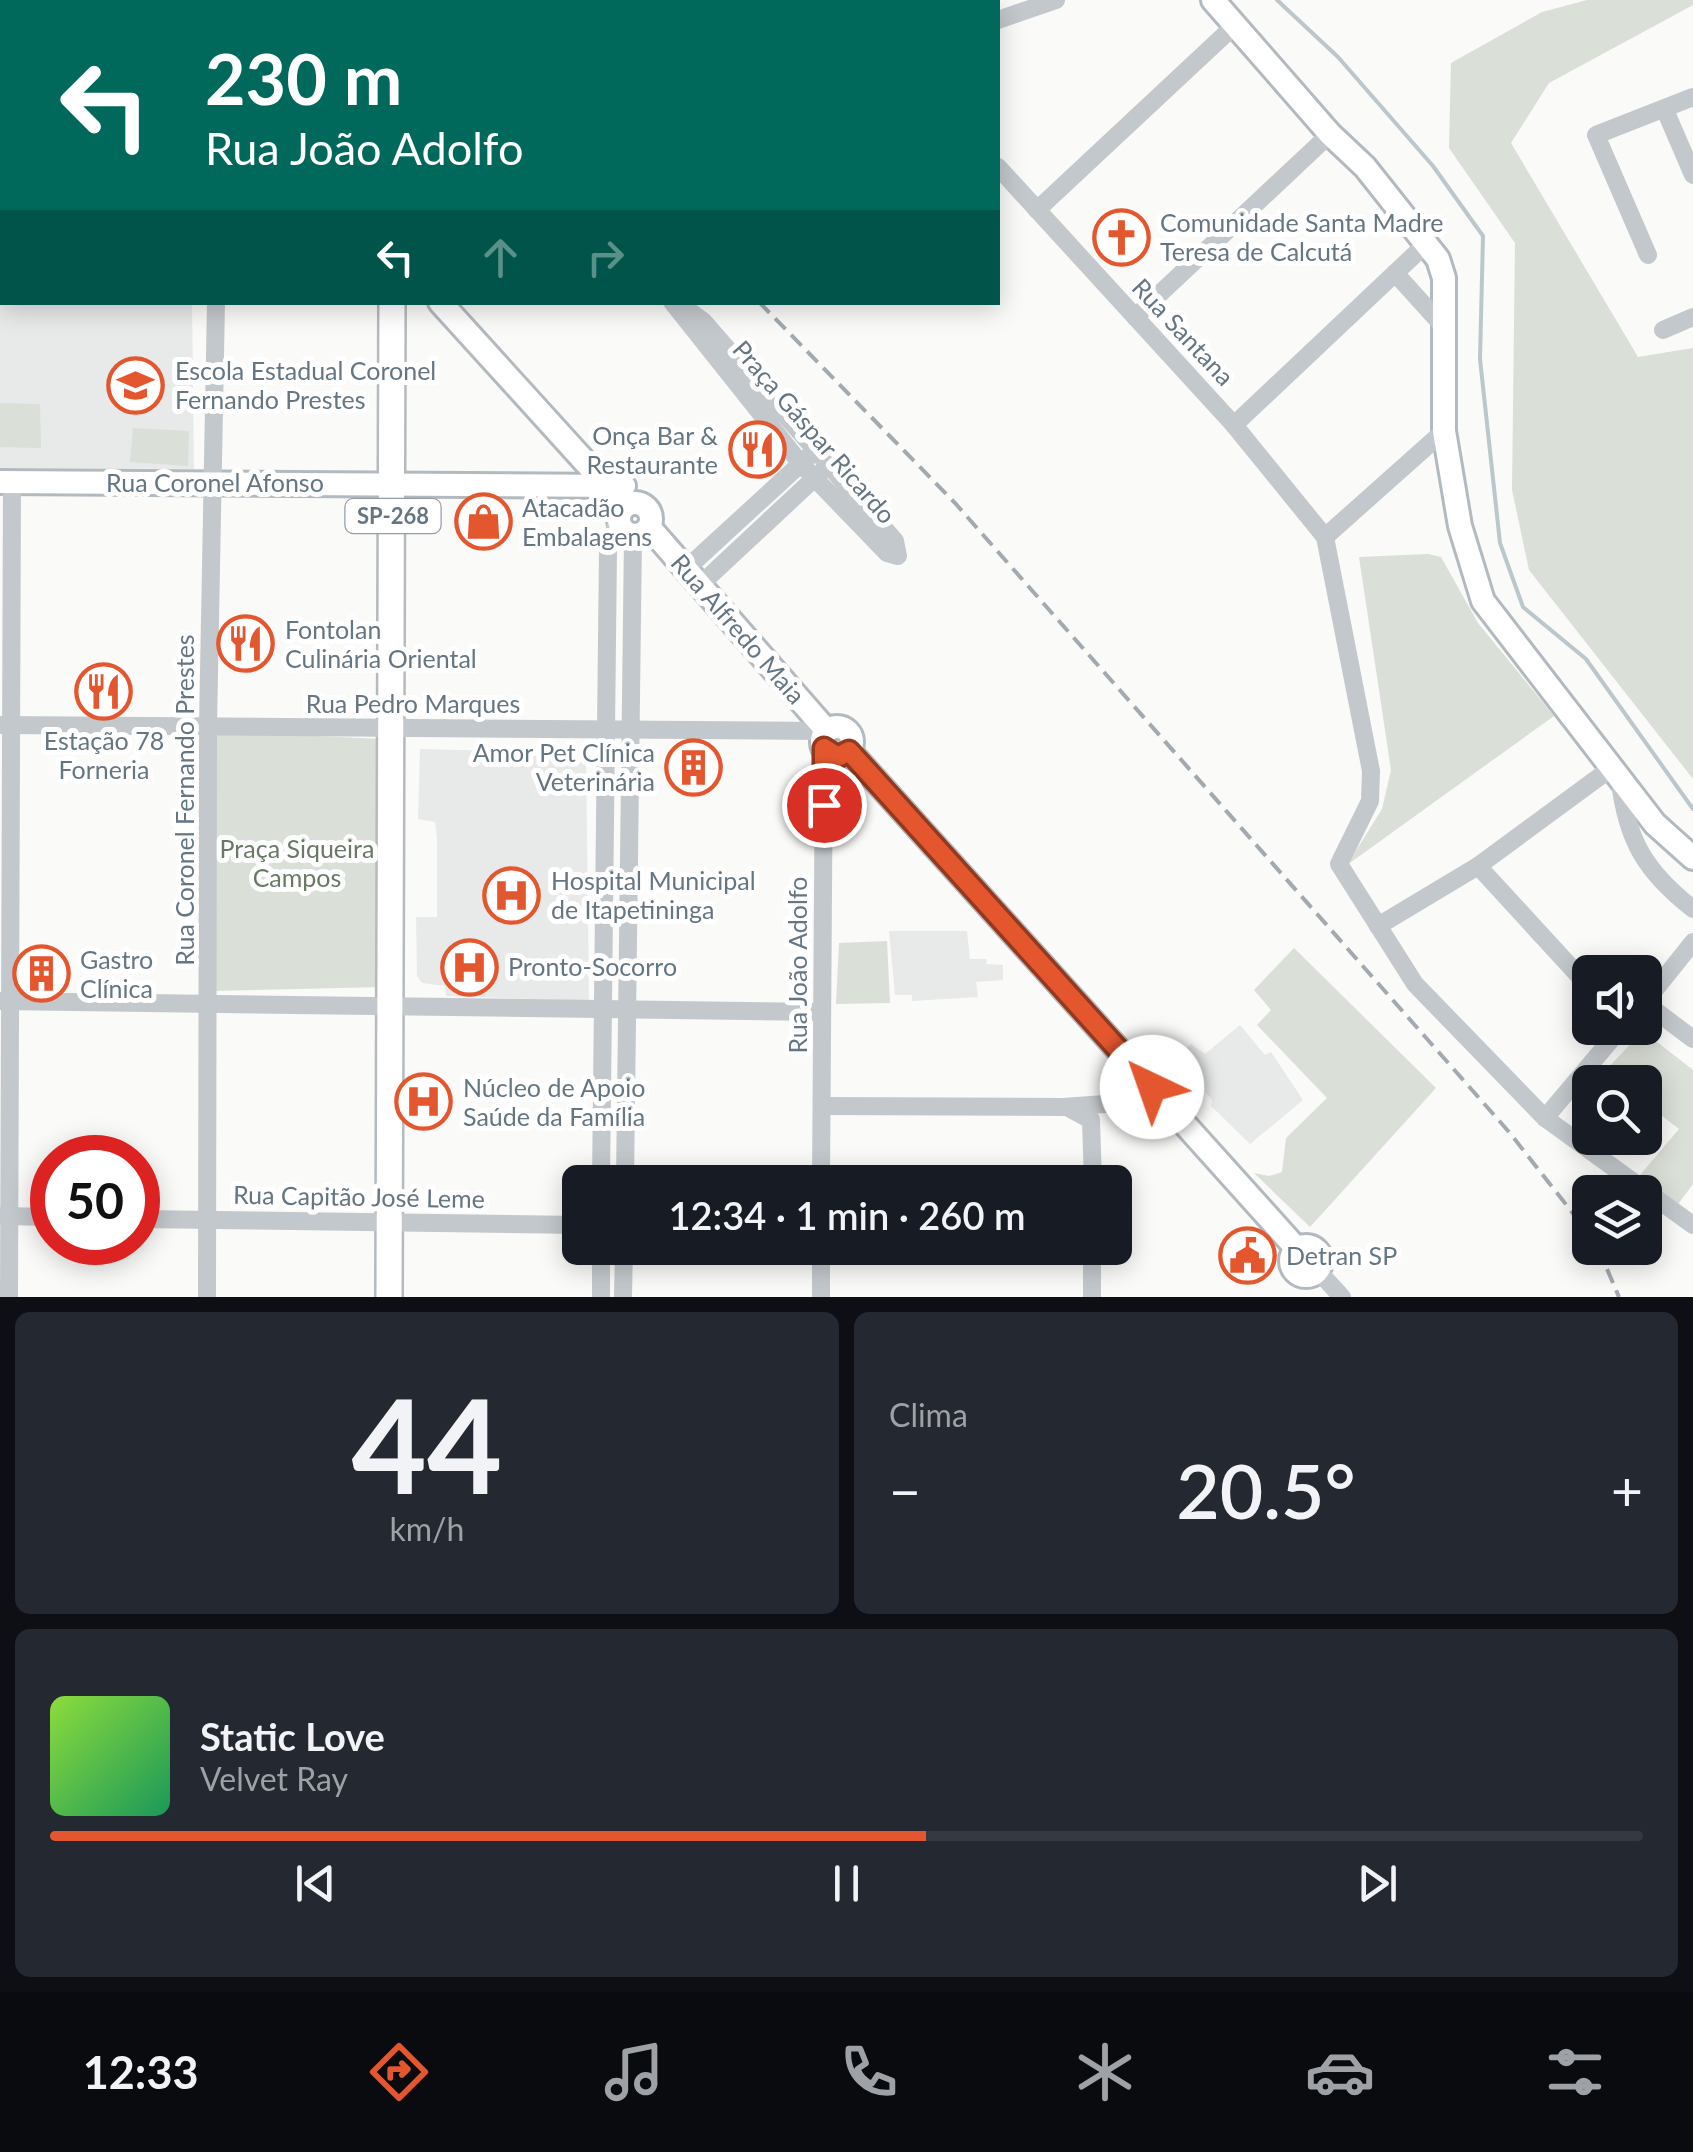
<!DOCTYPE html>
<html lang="pt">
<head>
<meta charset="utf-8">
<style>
	:root { --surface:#171b24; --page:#242831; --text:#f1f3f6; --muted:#9ea1a6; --line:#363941; --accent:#e4572e }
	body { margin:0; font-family:Lato,sans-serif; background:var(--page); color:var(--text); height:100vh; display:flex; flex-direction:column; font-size:38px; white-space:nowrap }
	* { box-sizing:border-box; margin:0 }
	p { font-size:32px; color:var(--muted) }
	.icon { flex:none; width:55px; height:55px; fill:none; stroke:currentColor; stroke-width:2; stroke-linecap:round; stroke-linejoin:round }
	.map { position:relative; height:1297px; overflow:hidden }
	.details { display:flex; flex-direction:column; gap:15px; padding:15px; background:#0d0f14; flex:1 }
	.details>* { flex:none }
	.top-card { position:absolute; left:0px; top:0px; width:1000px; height:305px; box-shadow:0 5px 25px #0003; background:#00695c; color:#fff; overflow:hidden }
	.tools { position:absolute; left:1572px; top:955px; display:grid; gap:20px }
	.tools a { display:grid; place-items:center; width:90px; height:90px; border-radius:15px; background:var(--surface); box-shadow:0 5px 25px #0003; font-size:50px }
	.speed { position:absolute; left:30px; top:1135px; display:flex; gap:20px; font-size:50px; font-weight:700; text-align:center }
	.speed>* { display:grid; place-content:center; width:130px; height:130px; border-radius:50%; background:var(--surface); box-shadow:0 5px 25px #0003; line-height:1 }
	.speed .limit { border:15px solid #d22; background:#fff; color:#111 }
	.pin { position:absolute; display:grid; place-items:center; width:85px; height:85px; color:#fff; margin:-42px; border:5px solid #fff; border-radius:50%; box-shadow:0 2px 10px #0007 }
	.me { position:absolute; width:110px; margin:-55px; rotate:318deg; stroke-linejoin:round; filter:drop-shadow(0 0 8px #0008) }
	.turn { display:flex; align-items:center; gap:35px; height:210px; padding:0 40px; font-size:45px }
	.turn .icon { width:130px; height:130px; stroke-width:2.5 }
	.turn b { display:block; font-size:70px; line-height:85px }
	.lanes { display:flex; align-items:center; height:95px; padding:0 40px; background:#0003; justify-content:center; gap:50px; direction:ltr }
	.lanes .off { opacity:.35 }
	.big { font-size:75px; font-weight:600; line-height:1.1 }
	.details .card { flex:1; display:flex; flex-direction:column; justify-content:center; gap:15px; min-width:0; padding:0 35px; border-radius:15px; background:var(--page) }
	.details .dial { align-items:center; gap:0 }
	.dial b { font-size:130px; line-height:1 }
	.song { display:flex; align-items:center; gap:30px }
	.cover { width:120px; height:120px; border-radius:15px; background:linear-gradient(135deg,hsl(90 70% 55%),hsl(150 70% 35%)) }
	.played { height:10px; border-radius:5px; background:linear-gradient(90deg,var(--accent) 55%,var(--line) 55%) }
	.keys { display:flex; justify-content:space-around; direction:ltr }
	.heat { display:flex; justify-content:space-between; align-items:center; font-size:55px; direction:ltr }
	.details .tiles { flex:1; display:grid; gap:15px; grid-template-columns:1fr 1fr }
	.card:last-child { grid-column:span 2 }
	.trip { position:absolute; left:562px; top:1165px; width:570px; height:100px; border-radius:15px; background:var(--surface); box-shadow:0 5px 25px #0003; font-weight:600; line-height:100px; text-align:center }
	.tab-bar { display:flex; height:160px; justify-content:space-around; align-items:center; background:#090b0e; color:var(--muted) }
	.tab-bar .icon { width:70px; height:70px }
	.tab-bar .on { color:var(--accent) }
	.tab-bar b { font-size:45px; color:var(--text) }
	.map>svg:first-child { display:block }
	.built { fill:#e8e9e9 }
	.green { fill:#dadfd7 }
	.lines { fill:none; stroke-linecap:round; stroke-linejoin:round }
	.stream { stroke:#bbc7cb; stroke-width:4 }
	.secondary-casing { stroke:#b3babf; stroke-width:28 }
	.primary-casing { stroke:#b5babe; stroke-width:30 }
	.minor { stroke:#c3c8cc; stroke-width:18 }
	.secondary { stroke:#fff; stroke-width:22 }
	.primary { stroke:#fff; stroke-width:25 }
	.rail { stroke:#a2aab0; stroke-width:4; stroke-dasharray:15 8; stroke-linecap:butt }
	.route-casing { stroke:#94391e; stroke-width:25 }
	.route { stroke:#e4572e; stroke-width:18 }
	.labels { text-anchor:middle; stroke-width:10; stroke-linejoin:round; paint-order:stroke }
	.shield { fill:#fff; stroke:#939fa8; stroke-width:2.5 }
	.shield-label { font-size:22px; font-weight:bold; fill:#657683 }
	.poi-label { font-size:25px; fill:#657683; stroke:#fff; text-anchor:start }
	.street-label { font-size:25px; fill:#657683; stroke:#fff }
	.park-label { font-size:25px; fill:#687a64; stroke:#fff }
</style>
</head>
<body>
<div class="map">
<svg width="1693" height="1297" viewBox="0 0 1693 1297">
	<rect width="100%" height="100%" fill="#fafaf8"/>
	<g class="built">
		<polygon points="0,266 2,302 192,303 194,469 0,468"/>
		<polygon points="420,749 586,753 589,1001 446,996 445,986 422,983 417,976 416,917 437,917 437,839 435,822 418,819"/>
		<polygon points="889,931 967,931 970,959 987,959 986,964 1003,965 1003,980 976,982 978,997 912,1001 912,995 895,995"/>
		<polygon points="1240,1025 1265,1055 1271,1052 1303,1100 1250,1144 1211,1106 1212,1100 1187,1071 1190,1066 1180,1055 1191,1044 1205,1054"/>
	</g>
	<g class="green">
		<polygon points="1587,0 1693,0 1693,5 1549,83 1511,143 1638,357 1693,348 1693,779 1529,570 1512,490 1515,243 1449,148 1451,63 1542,12"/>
		<polygon points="0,403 40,404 41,448 0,447"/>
		<polygon points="133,428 189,431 188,466 130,462"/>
		<polygon points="1428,554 1441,557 1478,623 1554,716 1347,865 1382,809 1391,770 1359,557"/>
		<polygon points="213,731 382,739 382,987 210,991"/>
		<polygon points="887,941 890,1003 836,1004 839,943"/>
		<polygon points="1294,948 1436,1088 1310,1227 1254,1173 1269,1176 1282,1172 1286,1138 1327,1098 1257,1025 1271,1010 1254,990"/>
		<polygon points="1643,1031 1693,1070 1693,1184 1676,1207 1640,1175 1679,1129 1645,1103 1645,1082 1619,1082 1605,1071"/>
	</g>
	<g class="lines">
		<polyline class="stream" points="1277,0 1338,57 1433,166 1483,236 1480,359 1500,543 1523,607 1586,659 1693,809"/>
		<defs>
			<g id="secondary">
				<polyline points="1213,0 1330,134 1365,167 1438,259 1444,278 1444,431 1460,526 1483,601 1655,824 1693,858"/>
				<polyline points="0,243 2,243"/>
				<polyline points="440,302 625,506"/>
				<polyline points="0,482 624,486"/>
				<circle cx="635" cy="519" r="16"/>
				<polyline points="649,527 827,731"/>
				<circle cx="837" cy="742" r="15"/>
				<polyline points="849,751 1152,1087"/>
				<circle cx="1161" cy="1099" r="15"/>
				<polyline points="1172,1110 1297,1249"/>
				<circle cx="1306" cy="1261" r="15"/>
			</g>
			<g id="primary">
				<polyline points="375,0 376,2"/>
				<polyline points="389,1297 392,302"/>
			</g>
		</defs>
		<use href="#secondary" class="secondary-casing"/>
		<use href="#primary" class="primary-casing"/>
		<g class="minor">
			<polyline points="711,0 711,2"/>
			<polyline points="880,0 880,2"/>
			<polyline points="121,2 121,0"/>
			<polyline points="998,20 1056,0"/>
			<polyline points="1665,110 1693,175"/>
			<polyline points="0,127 2,127"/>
			<polyline points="998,167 1234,425 1325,537 1371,771 1370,801 1339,864 1415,984 1545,1118 1693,1225"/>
			<polyline points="1037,210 1234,26"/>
			<polyline points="1648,255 1596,135 1693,97"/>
			<polyline points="1395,273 1443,326"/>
			<polyline points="672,302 801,464 887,553 898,556 895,541 703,321 677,302"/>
			<polyline points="1135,317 1330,134"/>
			<polyline points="1663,330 1693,317"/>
			<polyline points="1234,425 1428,242"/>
			<polyline points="1325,537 1444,431"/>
			<polyline points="686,569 808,457"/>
			<polyline points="700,585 820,473"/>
			<polyline points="0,725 826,731"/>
			<path d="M1620 782C1627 841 1646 872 1693 909"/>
			<polyline points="1478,866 1590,988"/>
			<polyline points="1378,926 1478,866 1610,769"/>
			<polyline points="0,1001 822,1012"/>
			<polyline points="1645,1002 1693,942"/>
			<polyline points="1645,1003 1693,1039"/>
			<polyline points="822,1106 1063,1107 1146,1101"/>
			<polyline points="1069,1108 1091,1120 1093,1182"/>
			<polyline points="1545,1118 1621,1028"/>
			<polyline points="601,1182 608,549 618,520"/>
			<polyline points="625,1182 633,536"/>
			<polyline points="821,1182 824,748"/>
			<polyline points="0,1216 52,1217"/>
			<polyline points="138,1219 580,1225"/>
			<polyline points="1318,1271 1342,1297"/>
			<polyline points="9,1297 12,482"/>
			<polyline points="207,1297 208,726 216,302"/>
			<polyline points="601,1297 601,1248"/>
			<polyline points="623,1297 624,1248"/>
			<polyline points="821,1297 821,1248"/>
			<polyline points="1092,1297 1092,1248"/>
		</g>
		<use href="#secondary" class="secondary"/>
		<use href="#primary" class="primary"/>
		<g class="rail">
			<polyline points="551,0 552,2"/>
			<polyline points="759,302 955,503 1509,1132 1590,1235"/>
			<polyline points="1598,1248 1619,1297"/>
		</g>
	</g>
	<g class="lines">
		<defs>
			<polyline id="route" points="824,805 824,748 838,757 849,751 1152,1087"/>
		</defs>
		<use href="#route" class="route-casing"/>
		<use href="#route" class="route"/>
	</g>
	<defs>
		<symbol id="church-ring" viewBox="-11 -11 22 22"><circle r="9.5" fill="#fff" stroke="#e4572e" stroke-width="1.5"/><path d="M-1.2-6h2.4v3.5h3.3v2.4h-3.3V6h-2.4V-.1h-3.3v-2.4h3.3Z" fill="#e4572e"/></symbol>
		<symbol id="school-ring" viewBox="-11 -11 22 22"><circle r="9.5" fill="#fff" stroke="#e4572e" stroke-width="1.5"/><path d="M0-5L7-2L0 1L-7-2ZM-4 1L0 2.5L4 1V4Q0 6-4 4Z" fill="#e4572e"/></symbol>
		<symbol id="restaurant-ring" viewBox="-11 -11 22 22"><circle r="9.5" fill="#fff" stroke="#e4572e" stroke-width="1.5"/><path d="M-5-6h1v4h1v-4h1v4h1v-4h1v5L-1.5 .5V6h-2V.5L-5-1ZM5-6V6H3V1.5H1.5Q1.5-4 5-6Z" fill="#e4572e"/></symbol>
		<symbol id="shop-ring" viewBox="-11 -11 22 22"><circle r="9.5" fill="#fff" stroke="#e4572e" stroke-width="1.5"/><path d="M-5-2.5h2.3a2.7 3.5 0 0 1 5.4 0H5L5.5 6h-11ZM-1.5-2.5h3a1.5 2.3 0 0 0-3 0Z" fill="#e4572e"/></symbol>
		<symbol id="building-ring" viewBox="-11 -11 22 22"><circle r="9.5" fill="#fff" stroke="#e4572e" stroke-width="1.5"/><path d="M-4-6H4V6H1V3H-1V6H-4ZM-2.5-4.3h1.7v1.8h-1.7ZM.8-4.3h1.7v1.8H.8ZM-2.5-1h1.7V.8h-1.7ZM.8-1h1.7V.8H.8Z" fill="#e4572e"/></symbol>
		<symbol id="hospital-ring" viewBox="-11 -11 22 22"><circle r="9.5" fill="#fff" stroke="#e4572e" stroke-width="1.5"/><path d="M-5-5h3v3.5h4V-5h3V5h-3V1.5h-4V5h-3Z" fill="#e4572e"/></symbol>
		<symbol id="civic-ring" viewBox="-11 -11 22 22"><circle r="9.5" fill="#fff" stroke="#e4572e" stroke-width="1.5"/><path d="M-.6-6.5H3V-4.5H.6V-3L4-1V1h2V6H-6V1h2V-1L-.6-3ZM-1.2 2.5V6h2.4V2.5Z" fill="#e4572e"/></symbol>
	</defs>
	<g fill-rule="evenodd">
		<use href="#church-ring" x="1090" y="206" width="63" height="63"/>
		<use href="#school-ring" x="104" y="354" width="63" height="63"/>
		<use href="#restaurant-ring" x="726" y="418" width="63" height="63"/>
		<use href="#shop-ring" x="452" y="490" width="63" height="63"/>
		<use href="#restaurant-ring" x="214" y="612" width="63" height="63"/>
		<use href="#restaurant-ring" x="72" y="660" width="63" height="63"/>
		<use href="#building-ring" x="662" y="736" width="63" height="63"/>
		<use href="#hospital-ring" x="480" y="864" width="63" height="63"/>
		<use href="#hospital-ring" x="438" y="936" width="63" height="63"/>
		<use href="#building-ring" x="10" y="942" width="63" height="63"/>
		<use href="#hospital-ring" x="392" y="1070" width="63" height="63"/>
		<use href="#civic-ring" x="1216" y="1224" width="63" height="63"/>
	</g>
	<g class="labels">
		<rect class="shield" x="345.5" y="499" width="95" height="34" rx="8"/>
		<g class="shield-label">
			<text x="393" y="524">SP-268</text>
		</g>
		<g class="poi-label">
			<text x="1160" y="232">Comunidade Santa Madre<tspan x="1160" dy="29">Teresa de Calcutá</tspan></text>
			<text x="175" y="380">Escola Estadual Coronel<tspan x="175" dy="29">Fernando Prestes</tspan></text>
			<text x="718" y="445" text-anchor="end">Onça Bar &amp;<tspan x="718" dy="29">Restaurante</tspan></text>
			<text x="522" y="517">Atacadão<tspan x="522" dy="29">Embalagens</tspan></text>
			<text x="285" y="639">Fontolan<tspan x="285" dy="29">Culinária Oriental</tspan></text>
			<text x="104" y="750" text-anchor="middle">Estação 78<tspan x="104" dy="29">Forneria</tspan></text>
			<text x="655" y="762" text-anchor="end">Amor Pet Clínica<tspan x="655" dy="29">Veterinária</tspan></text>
			<text x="551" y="890">Hospital Municipal<tspan x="551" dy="29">de Itapetininga</tspan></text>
			<text x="80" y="969">Gastro<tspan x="80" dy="29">Clínica</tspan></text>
			<text x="508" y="976">Pronto-Socorro</text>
			<text x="463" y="1097">Núcleo de Apoio<tspan x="463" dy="29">Saúde da Família</tspan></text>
			<text x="1286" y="1265">Detran SP</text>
		</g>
		<g class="street-label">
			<text transform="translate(1183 332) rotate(47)" y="9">Rua Santana</text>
			<text transform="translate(814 432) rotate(49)" y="9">Praça Gáspar Ricardo</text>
			<text x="215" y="492">Rua Coronel Afonso</text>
			<text transform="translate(738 629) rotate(49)" y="9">Rua Alfredo Maia</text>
			<text x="413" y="713">Rua Pedro Marques</text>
			<text transform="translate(185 800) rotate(-90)" y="9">Rua Coronel Fernando Prestes</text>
			<text transform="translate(798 965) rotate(-90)" y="9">Rua João Adolfo</text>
			<text transform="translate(359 1197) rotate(1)" y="9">Rua Capitão José Leme</text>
		</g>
		<g class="park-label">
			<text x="297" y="858">Praça Siqueira<tspan x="297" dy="29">Campos</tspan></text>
		</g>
	</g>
</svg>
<div class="tools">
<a><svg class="icon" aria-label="sound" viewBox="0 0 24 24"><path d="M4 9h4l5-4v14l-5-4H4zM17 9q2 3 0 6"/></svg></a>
<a><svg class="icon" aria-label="search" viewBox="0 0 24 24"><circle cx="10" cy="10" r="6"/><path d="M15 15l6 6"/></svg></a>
<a><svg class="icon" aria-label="layers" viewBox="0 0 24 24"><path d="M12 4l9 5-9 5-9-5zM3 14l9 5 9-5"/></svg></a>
</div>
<div class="speed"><div class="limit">50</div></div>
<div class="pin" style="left:824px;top:805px;background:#d93025"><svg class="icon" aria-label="arrive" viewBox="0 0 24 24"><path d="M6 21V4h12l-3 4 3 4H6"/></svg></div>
<svg class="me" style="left:1152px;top:1087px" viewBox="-20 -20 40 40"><circle r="19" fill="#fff"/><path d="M0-13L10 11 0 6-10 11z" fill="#e4572e"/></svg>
<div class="trip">12:34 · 1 min · 260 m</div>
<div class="top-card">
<div class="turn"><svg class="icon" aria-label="left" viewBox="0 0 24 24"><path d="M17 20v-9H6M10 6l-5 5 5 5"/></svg><div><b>230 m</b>Rua João Adolfo</div></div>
<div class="lanes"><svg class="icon" aria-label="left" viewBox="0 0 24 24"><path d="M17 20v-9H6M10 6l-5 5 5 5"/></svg><svg class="icon off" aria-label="ahead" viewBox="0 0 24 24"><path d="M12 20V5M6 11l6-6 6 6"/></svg><svg class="icon off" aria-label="right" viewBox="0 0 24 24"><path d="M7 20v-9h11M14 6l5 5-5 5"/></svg></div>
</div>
</div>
<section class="details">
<div class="tiles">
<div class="card dial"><b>44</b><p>km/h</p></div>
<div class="card"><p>Clima</p>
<div class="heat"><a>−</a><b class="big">20.5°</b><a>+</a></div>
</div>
<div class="card">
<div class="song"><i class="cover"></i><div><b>Static Love</b><p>Velvet Ray</p></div></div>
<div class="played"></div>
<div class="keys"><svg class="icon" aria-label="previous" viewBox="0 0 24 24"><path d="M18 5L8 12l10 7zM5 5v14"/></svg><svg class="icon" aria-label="pause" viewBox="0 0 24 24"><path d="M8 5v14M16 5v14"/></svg><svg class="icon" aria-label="next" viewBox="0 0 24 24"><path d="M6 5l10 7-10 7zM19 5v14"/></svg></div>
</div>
</div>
</section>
<nav class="tab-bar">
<b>12:33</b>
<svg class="icon on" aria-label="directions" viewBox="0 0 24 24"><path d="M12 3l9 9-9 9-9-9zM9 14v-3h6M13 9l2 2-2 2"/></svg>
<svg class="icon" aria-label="music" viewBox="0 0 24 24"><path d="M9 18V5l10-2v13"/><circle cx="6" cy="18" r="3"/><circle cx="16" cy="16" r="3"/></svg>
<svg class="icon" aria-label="phone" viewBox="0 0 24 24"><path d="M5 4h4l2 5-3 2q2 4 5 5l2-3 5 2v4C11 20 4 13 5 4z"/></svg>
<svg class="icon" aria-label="climate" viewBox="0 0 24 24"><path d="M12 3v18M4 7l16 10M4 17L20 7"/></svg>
<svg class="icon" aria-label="car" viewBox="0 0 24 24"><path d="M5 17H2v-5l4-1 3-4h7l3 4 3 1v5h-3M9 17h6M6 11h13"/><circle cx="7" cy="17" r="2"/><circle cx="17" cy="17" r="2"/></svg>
<svg class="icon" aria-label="filters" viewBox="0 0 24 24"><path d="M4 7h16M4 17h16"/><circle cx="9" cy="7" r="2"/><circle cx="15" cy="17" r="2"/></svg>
</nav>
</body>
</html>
